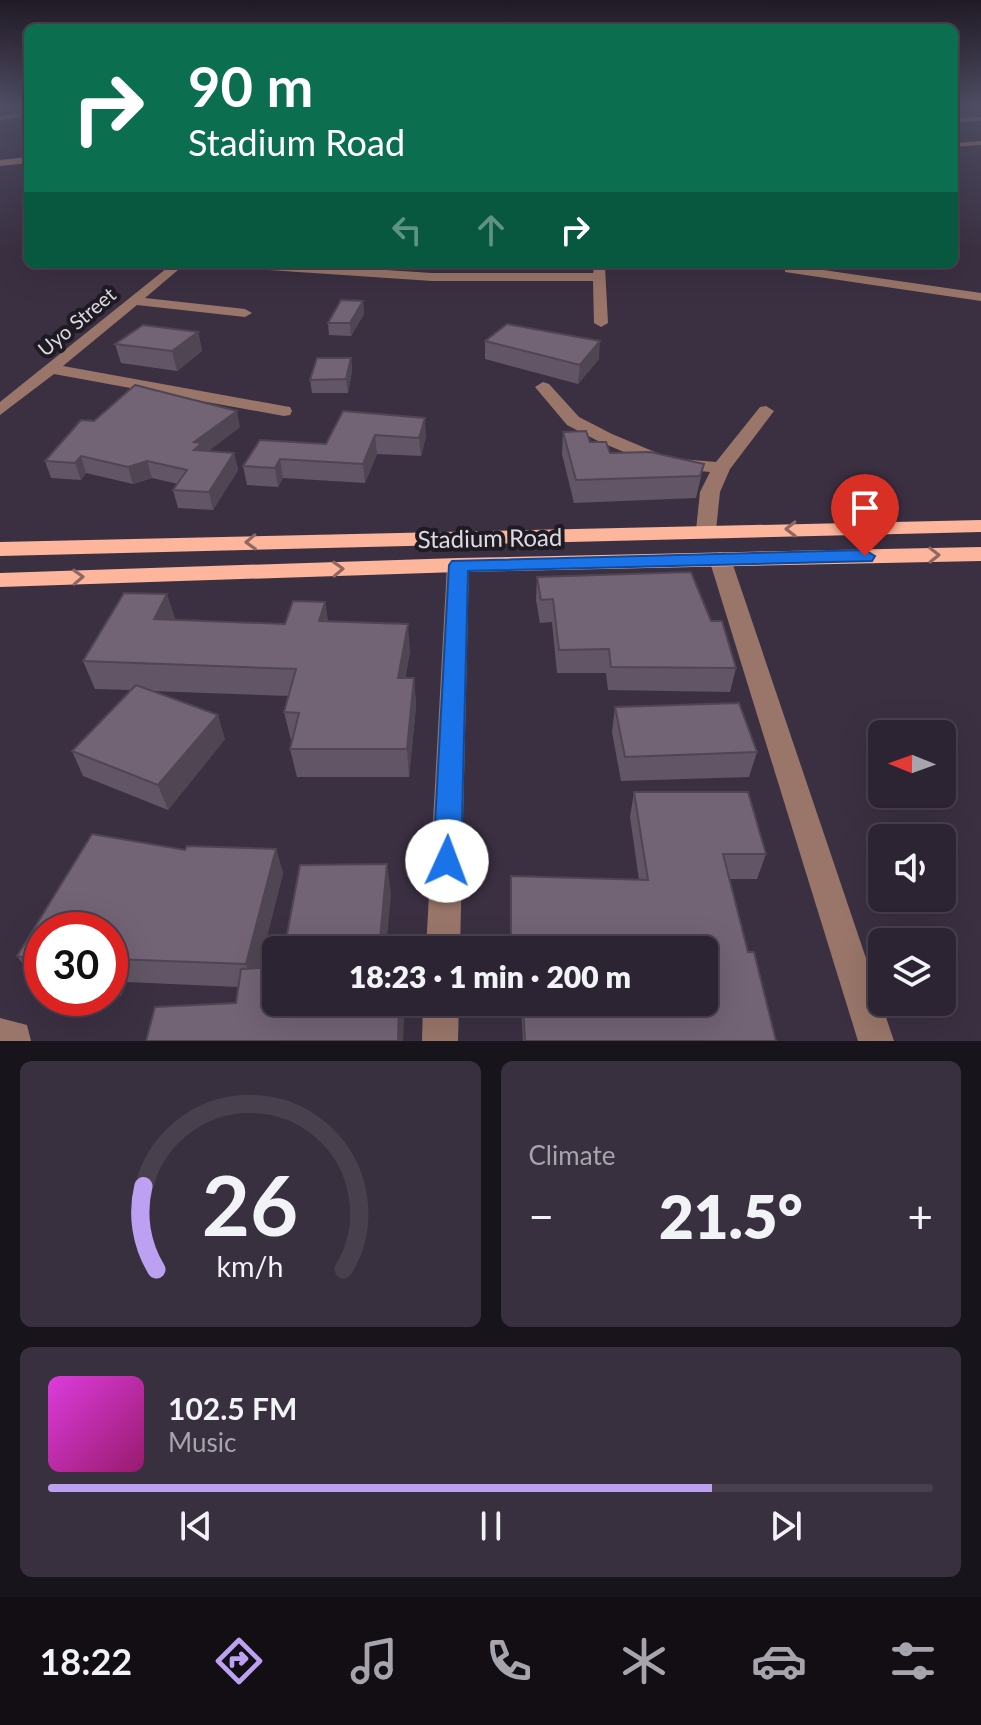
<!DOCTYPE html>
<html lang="en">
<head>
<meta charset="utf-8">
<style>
	:root { --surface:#2c2432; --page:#38303e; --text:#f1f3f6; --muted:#a6a4ac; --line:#48414d; --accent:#bca0f2 }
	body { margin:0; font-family:Lato,sans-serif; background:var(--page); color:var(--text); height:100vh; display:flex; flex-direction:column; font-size:30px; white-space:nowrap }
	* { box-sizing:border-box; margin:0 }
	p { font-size:26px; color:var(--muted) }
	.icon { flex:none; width:44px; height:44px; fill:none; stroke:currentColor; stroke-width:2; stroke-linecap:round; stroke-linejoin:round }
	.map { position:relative; height:1041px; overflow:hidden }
	.sheet { display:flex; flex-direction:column; gap:20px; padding:20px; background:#18141c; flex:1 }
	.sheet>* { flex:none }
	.hud { position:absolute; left:24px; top:24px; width:934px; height:244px; border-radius:12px; box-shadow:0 8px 32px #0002,0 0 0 2px var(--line); background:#0b6e4f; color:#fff; overflow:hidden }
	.needle { width:52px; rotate:271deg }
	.tools { position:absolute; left:868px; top:720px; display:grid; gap:16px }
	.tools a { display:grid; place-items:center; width:88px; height:88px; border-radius:12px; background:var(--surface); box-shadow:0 8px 32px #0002,0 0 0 2px var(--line); font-size:40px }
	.speed { position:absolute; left:24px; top:912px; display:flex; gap:16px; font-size:40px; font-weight:700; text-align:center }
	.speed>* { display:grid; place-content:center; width:104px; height:104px; border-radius:50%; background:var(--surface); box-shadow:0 8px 32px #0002,0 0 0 2px var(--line); line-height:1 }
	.speed .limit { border:12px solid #d22; background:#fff; color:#111 }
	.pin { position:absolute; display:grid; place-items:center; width:68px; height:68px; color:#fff; margin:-82px -34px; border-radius:50% 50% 50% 0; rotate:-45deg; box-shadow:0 0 8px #0007 }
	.pin .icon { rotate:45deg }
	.me { position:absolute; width:88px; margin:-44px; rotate:2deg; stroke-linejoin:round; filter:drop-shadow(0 0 6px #0008) }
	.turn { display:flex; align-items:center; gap:28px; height:168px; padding:0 32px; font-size:36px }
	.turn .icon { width:104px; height:104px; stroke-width:2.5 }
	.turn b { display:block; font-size:56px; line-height:68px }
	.lanes { display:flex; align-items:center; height:76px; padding:0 32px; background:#0003; justify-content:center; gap:40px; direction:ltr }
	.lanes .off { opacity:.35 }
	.big { font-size:60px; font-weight:800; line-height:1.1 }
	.sheet .card { flex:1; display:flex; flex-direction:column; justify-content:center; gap:12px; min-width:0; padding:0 28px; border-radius:12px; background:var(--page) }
	.sheet .dial { align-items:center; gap:0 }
	.dial svg { height:208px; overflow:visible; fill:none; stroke:var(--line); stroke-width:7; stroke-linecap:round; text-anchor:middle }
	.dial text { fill:var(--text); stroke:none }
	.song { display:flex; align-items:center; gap:24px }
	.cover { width:96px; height:96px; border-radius:12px; background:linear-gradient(135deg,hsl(300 70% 55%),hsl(320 70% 35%)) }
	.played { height:8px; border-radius:4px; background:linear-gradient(90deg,var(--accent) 75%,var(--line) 75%) }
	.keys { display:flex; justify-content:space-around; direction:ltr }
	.heat { display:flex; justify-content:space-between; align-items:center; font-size:44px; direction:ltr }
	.sheet .tiles { flex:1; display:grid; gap:20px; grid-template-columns:1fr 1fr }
	.card:last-child { grid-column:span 2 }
	.trip { position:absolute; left:262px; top:936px; width:456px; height:80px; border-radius:12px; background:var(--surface); box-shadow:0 8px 32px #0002,0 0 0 2px var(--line); font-weight:800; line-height:80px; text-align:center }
	.tab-bar { display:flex; height:128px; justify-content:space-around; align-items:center; background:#120e14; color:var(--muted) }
	.tab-bar .icon { width:56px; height:56px }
	.tab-bar .current { color:var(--accent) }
	.tab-bar b { font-size:36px; color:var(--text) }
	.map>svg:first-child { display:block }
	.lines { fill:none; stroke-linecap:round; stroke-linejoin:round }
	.minor { fill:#9a766a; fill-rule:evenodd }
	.major { fill:#fdb59c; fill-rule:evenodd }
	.wall { fill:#625565 }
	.shaded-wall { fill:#504552 }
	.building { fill:#726375; stroke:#504552; stroke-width:2 }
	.oneway { stroke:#8e6860 }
	.route { fill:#1a73e8; stroke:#114b97; stroke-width:2 }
	.labels { text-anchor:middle; stroke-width:8; stroke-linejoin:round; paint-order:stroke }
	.far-street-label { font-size:20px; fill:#dfd9e4; stroke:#1f1b23 }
	.street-label { font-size:24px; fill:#dfd9e4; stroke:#1f1b23 }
</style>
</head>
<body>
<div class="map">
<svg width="981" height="1041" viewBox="0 0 981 1041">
	<rect width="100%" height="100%" fill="#3b3042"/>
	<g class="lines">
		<g class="minor">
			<polygon points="28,112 28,116 0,120 0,116"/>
			<polygon points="981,117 981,121 954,122 954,118"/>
			<polygon points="981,141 981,145 954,147 954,143"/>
			<polygon points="28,157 28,163 0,166 0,160"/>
			<polygon points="172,264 185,264 145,298 245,309 252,313 245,317 137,305 63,366 284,406 290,407 292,411 290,415 284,416 54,374 0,415 0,402"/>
			<polygon points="235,264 294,264 432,273 593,273 595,264 601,264 605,267 608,323 601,327 594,323 593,281 432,281 241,268"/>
			<polygon points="789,265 981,293 981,301 785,272 785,266"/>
			<polygon points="543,382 549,384 579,417 612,434 669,458 716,462 760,407 766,406 774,411 730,469 720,492 716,530 706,536 696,530 700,492 710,472 660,467 600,442 567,425 535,387"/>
			<polygon points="720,552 731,559 894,1041 858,1041 709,559"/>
			<polygon points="458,558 466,560 469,565 460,950 426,950 447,565 450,560"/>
			<polygon points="423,1002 459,1002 458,1041 422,1041"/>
			<polygon points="0,1018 27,1025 31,1041 0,1041"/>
		</g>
		<g class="major">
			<polygon points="981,520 981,532 0,556 0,542"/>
			<polygon points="981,547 981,561 458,572 0,587 0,573 458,558"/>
		</g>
	</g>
	<g class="wall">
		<polygon points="363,301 364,314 351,336 329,335 328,323"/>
		<polygon points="198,332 202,351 177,371 121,363 115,344"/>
		<polygon points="485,341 599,359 578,384 485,359"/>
		<polygon points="351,358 352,371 348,393 312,393 310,380"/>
		<polygon points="343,411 426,436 421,456 377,454 365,483 283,478 278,487 247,485 243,466 326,444"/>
		<polygon points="240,427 208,451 234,453 238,470 213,510 178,508 173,490 178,484 152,478 133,484 86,473 81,480 51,478 45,461"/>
		<polygon points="563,432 590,442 610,453 704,464 696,498 574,503 562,454"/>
		<polygon points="537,577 711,621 736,668 730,692 608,690 606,673 557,673 552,622 540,623 536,600"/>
		<polygon points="325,602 328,622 410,651 405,678 414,678 416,706 409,777 297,777 290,749 293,740 291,740 284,712 289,696 151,691 225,739 168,810 83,776 72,751 131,690 95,689 83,661 175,620 285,624"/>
		<polygon points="615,707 757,752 749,777 621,781 612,732"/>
		<polygon points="634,792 766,854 757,879 730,879 748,952 776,1041 523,1041 521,1002 704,1002 704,950 510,950 511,876 639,880 630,817"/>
		<polygon points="92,834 185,850 187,846 276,849 283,873 259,968 276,967 276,1002 404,1002 403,1041 146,1041 155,1007 236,1003 238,987 127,982 121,996 110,994 110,930 42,930 42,981 34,979 17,956"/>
	</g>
	<g class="shaded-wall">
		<polygon points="363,301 364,314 351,336 350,323"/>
		<polygon points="198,332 202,351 177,371 172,351"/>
		<polygon points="600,341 599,359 578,384 580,365"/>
		<polygon points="351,358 352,371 348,393 346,379"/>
		<polygon points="237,411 240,427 205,454 198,467 194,442"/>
		<polygon points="425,418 426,436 421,456 419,438"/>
		<polygon points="375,435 377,454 365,483 363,464"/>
		<polygon points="234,453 238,470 213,510 209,492"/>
		<polygon points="81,456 86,473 81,480 75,463"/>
		<polygon points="280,459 283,478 278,487 275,468"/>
		<polygon points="147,461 152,478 133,484 128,467"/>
		<polygon points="167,594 176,621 154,619"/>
		<polygon points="325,602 329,629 319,621"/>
		<polygon points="408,624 410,651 401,706 398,678"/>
		<polygon points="414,678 416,706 409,777 407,749"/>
		<polygon points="218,715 225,739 168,810 158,785"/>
		<polygon points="276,849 283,873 254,987 246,964"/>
		<polygon points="387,864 391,894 386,950 379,950"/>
		<polygon points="114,959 127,982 121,996 110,978 110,968"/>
		<polygon points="399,1002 404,1002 403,1041 398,1041"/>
	</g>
	<g class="building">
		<polygon points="341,300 363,301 350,323 328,323"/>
		<polygon points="507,324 600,341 580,365 485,341"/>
		<polygon points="143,325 198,332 172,351 115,344"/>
		<polygon points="317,358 351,358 346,379 310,380"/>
		<polygon points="135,385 237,411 194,442 202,443 194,450 234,453 209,492 173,490 187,470 147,461 128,467 81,456 75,463 45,461 81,420 94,421"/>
		<polygon points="343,411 425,418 419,438 375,435 363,464 280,459 275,468 243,466 260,440 326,444"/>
		<polygon points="586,431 590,442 606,442 610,453 650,452 704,464 700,476 576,480 563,432"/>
		<polygon points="691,572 711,621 722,621 736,668 611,667 609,649 559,650 553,599 541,600 537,577"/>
		<polygon points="124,593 167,594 154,619 285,624 293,601 325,602 319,621 408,624 398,678 414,678 407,749 290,749 299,713 284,712 296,669 83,661"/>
		<polygon points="136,685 218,715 158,785 72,751"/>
		<polygon points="739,703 757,752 625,757 615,707"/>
		<polygon points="634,792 748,792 766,854 723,854 748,952 754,952 776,1041 525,1041 523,1002 704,1002 704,950 586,950 585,942 511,940 511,876 648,880"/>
		<polygon points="92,834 185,850 187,846 276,849 246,964 114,959 110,968 110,930 42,930 42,961 17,956"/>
		<polygon points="387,864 379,950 284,950 300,865"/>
		<polygon points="276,967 276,1002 399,1002 398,1041 146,1041 155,1007 236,1003 241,969"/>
	</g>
	<defs><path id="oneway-chevron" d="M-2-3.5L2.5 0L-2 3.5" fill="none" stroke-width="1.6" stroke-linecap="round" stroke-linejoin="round" transform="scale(2)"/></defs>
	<g class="oneway">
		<use href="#oneway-chevron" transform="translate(791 529) rotate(179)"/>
		<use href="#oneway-chevron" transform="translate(251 542) rotate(178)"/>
		<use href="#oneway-chevron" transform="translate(934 555) rotate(-1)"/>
		<use href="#oneway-chevron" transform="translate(338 569) rotate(-2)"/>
		<use href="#oneway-chevron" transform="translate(78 577) rotate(-2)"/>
	</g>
	<linearGradient id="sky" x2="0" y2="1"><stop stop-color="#201a24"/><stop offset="0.42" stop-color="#4f4e65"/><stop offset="1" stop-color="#4f4e65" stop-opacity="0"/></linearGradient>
	<rect width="981" height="253" fill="url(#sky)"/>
	<polygon class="route" points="865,550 875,556 872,561 468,571 461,861 457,870 447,874 437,870 433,861 449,565 452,561"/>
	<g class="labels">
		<g class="far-street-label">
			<text transform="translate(77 322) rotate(-40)" y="7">Uyo Street</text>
		</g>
		<g class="street-label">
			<text transform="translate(490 539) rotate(-1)" y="8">Stadium Road</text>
		</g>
	</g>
</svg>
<div class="tools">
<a><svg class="needle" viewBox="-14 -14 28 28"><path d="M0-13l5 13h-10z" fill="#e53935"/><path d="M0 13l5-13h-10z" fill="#a6a4ac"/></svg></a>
<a><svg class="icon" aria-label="sound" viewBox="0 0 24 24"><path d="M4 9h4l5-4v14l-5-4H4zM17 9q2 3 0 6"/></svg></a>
<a><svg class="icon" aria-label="layers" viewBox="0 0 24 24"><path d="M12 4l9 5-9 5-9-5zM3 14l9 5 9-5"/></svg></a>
</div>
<div class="speed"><div class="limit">30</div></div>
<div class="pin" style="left:865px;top:556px;background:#d93025"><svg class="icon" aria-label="arrive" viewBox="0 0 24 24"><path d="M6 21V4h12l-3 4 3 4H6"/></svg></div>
<svg class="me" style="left:447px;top:861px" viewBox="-20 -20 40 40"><circle r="19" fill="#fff"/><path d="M0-13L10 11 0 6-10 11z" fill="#1a73e8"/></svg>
<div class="trip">18:23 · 1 min · 200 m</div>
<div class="hud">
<div class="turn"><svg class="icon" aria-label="right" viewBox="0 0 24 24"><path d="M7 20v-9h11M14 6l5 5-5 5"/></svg><div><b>90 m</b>Stadium Road</div></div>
<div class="lanes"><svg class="icon off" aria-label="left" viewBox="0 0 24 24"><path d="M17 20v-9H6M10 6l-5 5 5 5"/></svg><svg class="icon off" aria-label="ahead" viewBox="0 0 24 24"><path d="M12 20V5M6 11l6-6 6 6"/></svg><svg class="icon" aria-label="right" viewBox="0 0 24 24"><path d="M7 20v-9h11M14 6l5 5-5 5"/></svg></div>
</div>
</div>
<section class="sheet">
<div class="tiles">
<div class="card dial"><svg viewBox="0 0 100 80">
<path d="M14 69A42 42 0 1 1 86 69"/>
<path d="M14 69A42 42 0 0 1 9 37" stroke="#bca0f2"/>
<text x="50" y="56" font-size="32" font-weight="700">26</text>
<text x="50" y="72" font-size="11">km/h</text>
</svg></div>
<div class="card"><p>Climate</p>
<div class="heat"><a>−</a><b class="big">21.5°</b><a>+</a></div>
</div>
<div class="card">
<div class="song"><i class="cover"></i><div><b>102.5 FM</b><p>Music</p></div></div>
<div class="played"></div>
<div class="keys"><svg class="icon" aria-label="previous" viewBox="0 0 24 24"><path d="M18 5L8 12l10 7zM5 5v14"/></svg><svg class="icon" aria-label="pause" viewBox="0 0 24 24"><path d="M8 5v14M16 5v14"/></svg><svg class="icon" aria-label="next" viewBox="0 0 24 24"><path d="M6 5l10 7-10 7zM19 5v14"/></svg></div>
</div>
</div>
</section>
<nav class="tab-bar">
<b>18:22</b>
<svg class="icon current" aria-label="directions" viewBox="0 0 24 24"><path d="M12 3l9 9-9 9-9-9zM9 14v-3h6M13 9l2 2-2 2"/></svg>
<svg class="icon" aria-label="music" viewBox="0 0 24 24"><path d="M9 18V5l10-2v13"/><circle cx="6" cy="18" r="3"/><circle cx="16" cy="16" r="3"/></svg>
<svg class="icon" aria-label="phone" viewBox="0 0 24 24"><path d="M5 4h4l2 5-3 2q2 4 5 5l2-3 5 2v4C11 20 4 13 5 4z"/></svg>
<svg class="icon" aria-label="climate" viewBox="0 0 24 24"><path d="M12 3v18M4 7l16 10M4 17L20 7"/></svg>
<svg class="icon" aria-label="car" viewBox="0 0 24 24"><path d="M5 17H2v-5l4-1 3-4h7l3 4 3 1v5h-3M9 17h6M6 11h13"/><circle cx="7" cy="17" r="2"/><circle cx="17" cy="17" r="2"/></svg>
<svg class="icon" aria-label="filters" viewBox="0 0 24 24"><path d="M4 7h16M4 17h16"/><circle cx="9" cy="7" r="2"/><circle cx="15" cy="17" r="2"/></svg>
</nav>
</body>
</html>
